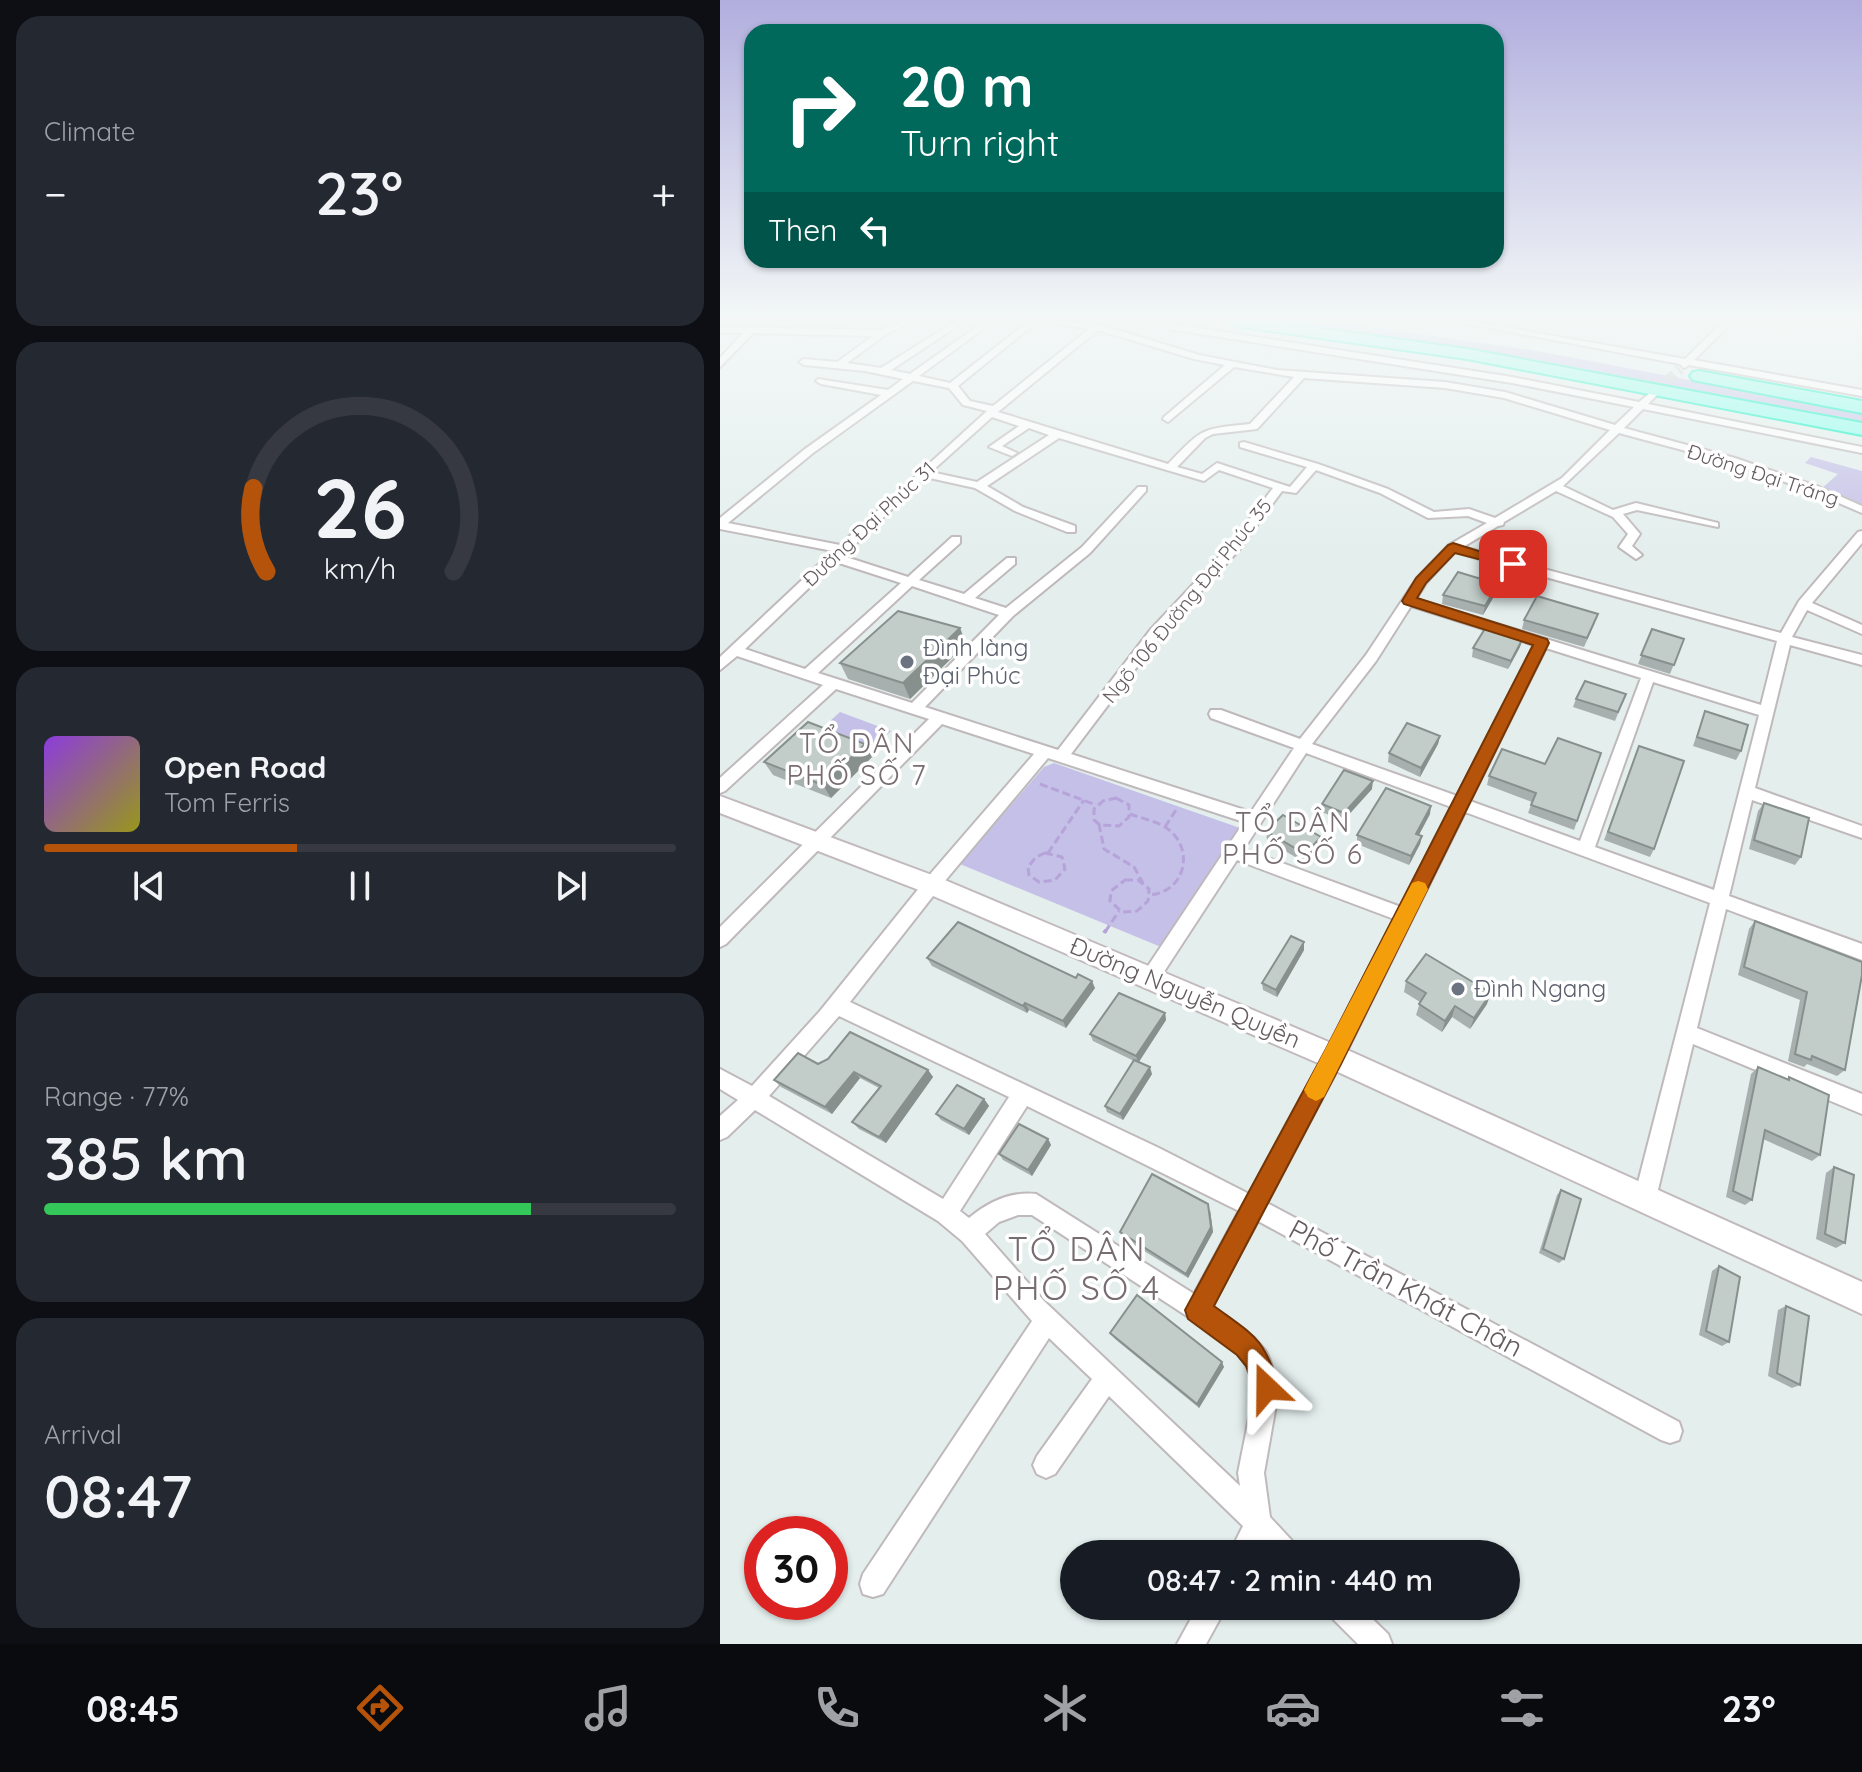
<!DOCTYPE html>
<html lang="en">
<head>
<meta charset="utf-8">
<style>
	:root { --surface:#171b24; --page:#242831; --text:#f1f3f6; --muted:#9ea1a6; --line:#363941; --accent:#b45309 }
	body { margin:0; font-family:Quicksand,sans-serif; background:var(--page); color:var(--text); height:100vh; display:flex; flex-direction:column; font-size:30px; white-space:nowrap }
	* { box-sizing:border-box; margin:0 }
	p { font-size:26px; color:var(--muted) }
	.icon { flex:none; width:44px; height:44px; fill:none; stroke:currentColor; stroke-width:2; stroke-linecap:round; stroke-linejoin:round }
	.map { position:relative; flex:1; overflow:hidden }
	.details { display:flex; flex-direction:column; gap:16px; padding:16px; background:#0d0f14; width:720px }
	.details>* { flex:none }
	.banner { position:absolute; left:24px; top:24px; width:760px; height:244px; border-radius:24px; box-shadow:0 2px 6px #0004; background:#00695c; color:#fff; overflow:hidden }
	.speed { position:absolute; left:24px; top:1516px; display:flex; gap:16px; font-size:40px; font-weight:700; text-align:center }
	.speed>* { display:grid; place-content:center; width:104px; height:104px; border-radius:50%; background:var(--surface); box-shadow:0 2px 6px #0004; line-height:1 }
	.speed .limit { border:12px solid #d22; background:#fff; color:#111 }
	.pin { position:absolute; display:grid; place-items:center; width:68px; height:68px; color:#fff; margin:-34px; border-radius:16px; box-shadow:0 4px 12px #0006 }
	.me { position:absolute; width:88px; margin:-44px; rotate:337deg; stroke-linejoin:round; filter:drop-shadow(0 0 6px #0008) }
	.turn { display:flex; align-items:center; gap:28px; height:168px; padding:0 24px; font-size:36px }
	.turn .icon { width:104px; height:104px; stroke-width:2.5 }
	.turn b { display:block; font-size:56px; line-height:68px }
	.then { display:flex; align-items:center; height:76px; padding:0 24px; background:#0003; gap:16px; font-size:30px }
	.big { font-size:60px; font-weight:600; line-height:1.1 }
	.details .tile { flex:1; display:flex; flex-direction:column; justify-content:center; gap:12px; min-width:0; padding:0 28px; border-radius:24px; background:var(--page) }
	.details .dial { align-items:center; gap:0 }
	.dial svg { height:208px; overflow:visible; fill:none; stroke:var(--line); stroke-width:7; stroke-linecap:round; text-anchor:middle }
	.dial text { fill:var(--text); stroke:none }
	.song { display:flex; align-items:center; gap:24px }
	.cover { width:96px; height:96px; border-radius:12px; background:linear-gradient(135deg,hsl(270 70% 55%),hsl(60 70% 35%)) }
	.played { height:8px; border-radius:4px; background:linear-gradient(90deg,var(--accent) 40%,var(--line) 40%) }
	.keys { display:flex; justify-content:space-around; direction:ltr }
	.heat { display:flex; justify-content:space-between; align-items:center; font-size:44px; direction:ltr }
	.charge { height:12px; border-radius:6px; background:linear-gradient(90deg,#34c759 77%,var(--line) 0) }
	.trip { position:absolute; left:340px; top:1540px; width:460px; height:80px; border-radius:40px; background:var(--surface); box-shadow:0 2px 6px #0004; font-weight:600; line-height:80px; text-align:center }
	.dock { display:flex; height:128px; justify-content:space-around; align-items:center; background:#090b0e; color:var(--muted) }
	.dock .icon { width:56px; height:56px }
	.dock .current { color:var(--accent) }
	.dock b { font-size:36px; color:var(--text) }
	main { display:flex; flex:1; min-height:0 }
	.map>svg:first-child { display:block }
	.green { fill:#c4c0e7 }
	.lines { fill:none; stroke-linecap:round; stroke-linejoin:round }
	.street-tunnel { stroke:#c4caca; stroke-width:10; stroke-dasharray:10 5; stroke-linecap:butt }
	.street-casing { stroke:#c0b9bb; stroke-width:4 }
	.secondary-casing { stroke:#c2b9bc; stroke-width:4 }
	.highway-casing { stroke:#00f3bf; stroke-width:4 }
	.path-far1 { stroke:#b6a3d9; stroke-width:3; stroke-dasharray:8 4; stroke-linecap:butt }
	.path { stroke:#b6a3d9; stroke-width:4; stroke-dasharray:10 5; stroke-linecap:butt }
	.street { fill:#fff; fill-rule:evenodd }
	.secondary { fill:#fff; fill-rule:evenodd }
	.highway { fill:#8bffed; fill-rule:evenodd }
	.wall { fill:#a7b0ae }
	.shaded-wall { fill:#88908d }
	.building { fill:#c2cdca; stroke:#88908d; stroke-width:2 }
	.route { fill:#b45309; stroke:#753606; stroke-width:2 }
	.slow { fill:#f59e0b }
	.worship-dot { fill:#6b7280; stroke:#fff; stroke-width:3 }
	.labels { text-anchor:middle; stroke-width:7; stroke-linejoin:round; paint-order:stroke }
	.far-street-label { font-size:20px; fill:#655c5f; stroke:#fff }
	.worship-label { font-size:24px; fill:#5b616d; stroke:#fff; text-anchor:start }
	.street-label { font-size:24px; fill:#655c5f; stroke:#fff }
	.quarter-label { font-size:28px; letter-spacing:2px; fill:#776d71; stroke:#fff }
	.near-street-label { font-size:28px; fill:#655c5f; stroke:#fff }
	.near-quarter-label { font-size:34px; letter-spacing:2px; fill:#776d71; stroke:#fff }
</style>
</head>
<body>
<main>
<section class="details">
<div class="tile"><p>Climate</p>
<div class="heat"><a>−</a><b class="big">23°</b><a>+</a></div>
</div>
<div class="tile dial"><svg viewBox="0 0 100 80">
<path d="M14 69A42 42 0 1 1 86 69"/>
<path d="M14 69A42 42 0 0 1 9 37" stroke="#b45309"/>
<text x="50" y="56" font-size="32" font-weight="700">26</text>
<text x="50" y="72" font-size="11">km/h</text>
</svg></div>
<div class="tile">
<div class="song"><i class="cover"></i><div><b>Open Road</b><p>Tom Ferris</p></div></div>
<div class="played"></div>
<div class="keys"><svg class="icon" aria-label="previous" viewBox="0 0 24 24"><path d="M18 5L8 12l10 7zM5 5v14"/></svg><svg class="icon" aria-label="pause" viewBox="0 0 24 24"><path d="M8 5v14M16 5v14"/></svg><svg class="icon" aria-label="next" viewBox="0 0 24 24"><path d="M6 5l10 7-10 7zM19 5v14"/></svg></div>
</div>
<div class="tile"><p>Range · 77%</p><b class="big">385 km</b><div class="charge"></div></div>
<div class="tile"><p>Arrival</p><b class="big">08:47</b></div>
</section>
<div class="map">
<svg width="1142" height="1644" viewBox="0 0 1142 1644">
	<rect width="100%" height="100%" fill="#e4efed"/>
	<g class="green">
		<polygon points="559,321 612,321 823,352 1142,413 1142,422 811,359"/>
		<polygon points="1091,457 1142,471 1142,505 1101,489 1118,474 1085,463"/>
		<polygon points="120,712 171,731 151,750 99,731"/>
		<polygon points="334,763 520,828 441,947 240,864 324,767"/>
	</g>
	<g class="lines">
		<polyline class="street-tunnel" points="936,391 960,369"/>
		<defs>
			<g id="street">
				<path d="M183 321H193L165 335 127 363 161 368 236 321H245L171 370 190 374 265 321H274L199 376 230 383 309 321H318L238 386 250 401 273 406 369 329 322 321 377 324 479 355 557 370 725 382 785 392 895 425 914 407 792 383 449 329V325L452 324 792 377 919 402 936 388 941 391 928 404 1142 447V453L923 409 904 428 1015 458 1099 487 1142 506V513L1091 491 1007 462 899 433 843 486 893 510 916 503 998 523V527L917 510 903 514 920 534 912 546 922 555 916 559 899 547 908 534 893 517 836 491 784 522 783 525 778 526 743 547 1061 633 1079 601 1138 532 1142 531V543L1092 603 1142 625V634L1087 610 1072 637 1142 655V665L1070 645 1035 788 1142 826V838L1032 800 1009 896 1142 944V960L1006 909 977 1028 1142 1094V1114L973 1044 936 1198 933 1206 925 1209 917 1206 914 1198 990 903 745 812 621 1063 547 1203 959 1422 962 1431 959 1440 950 1443 941 1440 538 1221 492 1306 534 1338 545 1350 549 1358 559 1388 544 1473 550 1517 576 1545 580 1554H549L541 1546 537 1554H509L523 1526 389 1396 335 1474 326 1478 317 1474 313 1465 317 1456 372 1379 329 1338 163 1594 153 1597 143 1594 140 1584 143 1574 312 1321 242 1241 218 1221 35 1110 7 1137 0 1140V1116L18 1100 0 1089V1069L32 1086 100 1011 212 872 314 754 222 724 6 944 0 947V927L209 719 116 689 5 791 0 793V778L103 685 17 656 0 670V657L113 551 0 529V518L85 449 161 395 101 384 96 381 98 379 168 390 183 379 145 371 84 365 79 362 84 359 117 362 153 336 33 333 0 367V358L23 333H0V327L161 330ZM378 330 474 359 505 365 444 417 443 419 448 422 514 367 574 377 530 424C480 429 483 428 448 464L278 412ZM584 378 725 388 784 398 890 430 842 478 775 518 749 509 714 512 668 489 598 464 524 442 520 443V447L587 467 570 487 497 463 482 474 457 467 485 438 493 434 537 429ZM193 381 229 388 243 405 267 411 120 545 8 523 93 453ZM272 417 299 426 269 447 292 456 297 453 282 446 309 428 329 435 257 482 211 472ZM339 438 484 481 499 470 553 488 510 545 431 629 338 750 205 707 293 616 370 553 426 491V487H418L362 547 286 608 255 598 295 564V558H287L244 594 199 580 240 543V537H232L188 577 123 556 205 477 255 488 295 511 347 532H355V526L303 507 267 486ZM596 470 660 493 708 518 748 516 767 523 729 545 697 578 646 655 580 739 501 710H491L489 714 491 718 574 748 531 812 351 754 441 635 518 551 562 491 576 493ZM735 552 1057 641 1041 705 696 599 706 583ZM116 562 181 583 85 669 25 649ZM192 586 279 615 192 703 98 673ZM691 606 814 645 737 796 592 744 656 661ZM826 648 921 678 860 841 750 801ZM933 682 1039 715 994 890 875 847ZM586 753 731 807 681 907 524 849ZM328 758 524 822 424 972 421 978 424 984 430 986 436 984 517 860 674 919 607 1051 529 1194 439 1148 130 1002 224 882ZM119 1016 289 1097 223 1199 49 1096ZM307 1106 519 1211 474 1294 316 1194C291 1191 268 1202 249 1218L240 1211ZM298 1215H312L470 1318 518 1354 527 1365 535 1388 518 1473 520 1486 324 1301 265 1234 279 1222Z"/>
				<polygon points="732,321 749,321 965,359 1004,321 1013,321 974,360 1142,390 1142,396 969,365 964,368 960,364"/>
				<polygon points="478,1606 507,1606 486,1644 457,1644"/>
				<polygon points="606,1606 639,1606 668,1634 672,1644 638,1644 610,1616"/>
			</g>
			<polygon id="secondary" points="0,796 220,878 623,1048 1142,1282 1142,1314 605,1066 204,892 0,813"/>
			<g id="highway">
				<polygon points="507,321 547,321 747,349 1142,423 1142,435 747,359 515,326"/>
				<polygon points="979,371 1142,401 1142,413 973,380 970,376 973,372"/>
			</g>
		</defs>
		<use href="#street" class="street-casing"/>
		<use href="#secondary" class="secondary-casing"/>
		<use href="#highway" class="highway-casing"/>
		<g class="path-far1">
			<polyline points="320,784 376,805"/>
			<polygon points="396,798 409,805 409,817 399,826 380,825 374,820 374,809 383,801"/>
			<path d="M410 814C421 818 435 821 445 827 476 847 466 892 430 895"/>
			<polyline points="379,824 384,849 414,867 423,883"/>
			<polyline points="445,827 456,810"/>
			<polygon points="325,853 342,857 345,869 335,880 319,882 309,875 308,867 316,857"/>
			<polyline points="328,853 364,800"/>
			<polygon points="405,880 418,880 429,889 428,901 417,911 402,912 390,901 391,891"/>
			<polyline points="385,932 399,911"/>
		</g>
		<polyline class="path" points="384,933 386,930"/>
		<use href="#street" class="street"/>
		<use href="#secondary" class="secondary"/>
		<use href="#highway" class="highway"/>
	</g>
	<g class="wall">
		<polygon points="776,593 763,615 722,604 723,595"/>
		<polygon points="804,620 875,623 864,647 802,629"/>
		<polygon points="240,628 246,644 190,699 128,679 120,663"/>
		<polygon points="932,629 964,639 950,674 918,664"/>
		<polygon points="800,647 788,669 752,657 753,648"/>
		<polygon points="906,694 895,721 853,707 856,699"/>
		<polygon points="985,711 1021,751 1016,760 973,746"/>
		<polygon points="720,736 718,744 700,777 668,762 669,753"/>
		<polygon points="881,753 854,830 808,813 812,802 767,785 769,776"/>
		<polygon points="916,755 934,849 930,857 884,840"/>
		<polygon points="152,757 111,798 53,775 44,762"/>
		<polygon points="652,789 623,821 602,812 602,804"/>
		<polygon points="1044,803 1081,857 1075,865 1029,849 1038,811"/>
		<polygon points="710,814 699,835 702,836 700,844 689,865 637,844 637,835"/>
		<polygon points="546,831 601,846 585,863 547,840"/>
		<polygon points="1035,921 1142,962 1125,1070 1117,1076 1087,1064 1084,1067 1068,1061 1080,1000 1018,975 1029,929"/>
		<polygon points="584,942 584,950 557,997 543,990 542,983"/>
		<polygon points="207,958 375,988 346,1028 309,1010 307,1013 212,966"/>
		<polygon points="686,981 767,1004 750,1029 732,1017 722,1032 696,1015 700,1002 684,992"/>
		<polygon points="445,1013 446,1020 419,1062 432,1074 403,1120 387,1112 385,1106 414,1061 373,1041 370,1034"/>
		<polygon points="108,1059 208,1070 213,1077 166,1143 139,1129 132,1122 159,1088 140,1078 112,1114 61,1087 54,1080"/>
		<polygon points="1038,1067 1067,1079 1069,1077 1100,1155 1092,1161 1043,1139 1032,1200 1025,1205 1006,1197 1031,1074"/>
		<polygon points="264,1099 269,1106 249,1135 221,1120 216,1114"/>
		<polygon points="328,1139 331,1145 312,1176 283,1160 279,1154"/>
		<polygon points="1114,1167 1125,1243 1116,1248 1096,1239 1106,1173"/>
		<polygon points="841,1190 844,1259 839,1263 819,1253 837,1195"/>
		<polygon points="490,1210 493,1232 468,1278 403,1238 400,1232"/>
		<polygon points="999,1266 1009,1342 1002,1346 979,1335 992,1271"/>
		<polygon points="1066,1306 1080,1385 1072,1388 1048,1376 1058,1310"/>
		<polygon points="390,1333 504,1367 479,1408 395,1339"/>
	</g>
	<g class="shaded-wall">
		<polygon points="778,584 776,593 763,615 765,606"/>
		<polygon points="240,628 246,644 190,699 183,683"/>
		<polygon points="803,638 800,647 788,669 791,661"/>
		<polygon points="720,736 718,744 700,777 701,768"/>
		<polygon points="145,744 152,757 111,798 103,785"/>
		<polygon points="653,781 652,789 623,821 624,813"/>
		<polygon points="711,806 710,814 695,842 696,834"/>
		<polygon points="702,836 700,844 689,865 691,856"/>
		<polygon points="601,837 601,846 585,863 585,854"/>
		<polygon points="584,942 584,950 557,997 556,990"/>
		<polygon points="372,981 375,988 346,1028 343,1021"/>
		<polygon points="771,993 767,1004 750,1029 754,1018"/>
		<polygon points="305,1003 309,1010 307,1013 303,1006"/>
		<polygon points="735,1006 732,1017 722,1032 725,1021"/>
		<polygon points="445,1013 446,1020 418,1063 416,1056"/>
		<polygon points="430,1067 432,1074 403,1120 400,1114"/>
		<polygon points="208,1070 213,1077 166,1143 159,1137"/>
		<polygon points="134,1072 140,1078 112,1114 105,1107"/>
		<polygon points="264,1099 269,1106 249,1135 244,1129"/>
		<polygon points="328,1139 331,1145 312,1176 308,1170"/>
		<polygon points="490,1210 493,1232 468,1278 466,1274"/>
		<polygon points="502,1362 504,1367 479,1408 477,1404"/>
	</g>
	<g class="building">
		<polygon points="738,572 778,584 765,606 723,595"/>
		<polygon points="817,596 878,614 867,638 804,620"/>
		<polygon points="178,611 240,628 183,683 120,663"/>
		<polygon points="766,627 803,638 791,661 753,648"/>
		<polygon points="932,629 964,639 954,665 921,655"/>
		<polygon points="865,681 906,694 898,712 856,699"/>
		<polygon points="985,711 1028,725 1021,751 977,737"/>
		<polygon points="88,722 145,744 103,785 44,762"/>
		<polygon points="687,723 720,736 701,768 669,753"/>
		<polygon points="838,738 881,753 857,821 811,805 816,793 769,776 782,749 825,764"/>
		<polygon points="919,746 964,761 934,849 888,832"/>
		<polygon points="624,770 653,781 624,813 602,804"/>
		<polygon points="666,788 711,806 696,834 702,836 691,856 637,835"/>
		<polygon points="1044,803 1089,818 1081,857 1034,840"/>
		<polygon points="563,815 601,837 585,854 546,831"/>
		<polygon points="1035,921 1142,962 1142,975 1125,1070 1092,1056 1091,1060 1075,1054 1087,992 1024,967"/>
		<polygon points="238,922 356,978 358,974 372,981 343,1021 305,1003 303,1006 207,958"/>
		<polygon points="571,936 584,942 556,990 542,983"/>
		<polygon points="706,954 771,993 754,1018 735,1006 725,1021 699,1004 706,993 686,981"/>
		<polygon points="399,993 445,1013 416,1056 370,1034"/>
		<polygon points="130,1032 208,1070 159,1137 132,1122 161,1086 134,1072 105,1107 54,1080 78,1053 98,1064 108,1059"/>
		<polygon points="414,1060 430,1067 400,1114 385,1106"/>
		<polygon points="1038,1067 1069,1080 1069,1077 1109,1095 1100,1155 1045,1130 1032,1200 1013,1191"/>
		<polygon points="237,1085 264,1099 244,1129 216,1114"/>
		<polygon points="299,1124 328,1139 308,1170 279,1154"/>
		<polygon points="1114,1167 1134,1175 1125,1243 1105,1234"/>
		<polygon points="432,1174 488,1204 491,1227 466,1274 400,1232"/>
		<polygon points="841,1190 861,1199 844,1259 823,1249"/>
		<polygon points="999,1266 1020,1277 1009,1342 986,1331"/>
		<polygon points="417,1295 502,1362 477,1404 390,1333"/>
		<polygon points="1066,1306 1089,1316 1080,1385 1057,1373"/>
	</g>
	<linearGradient id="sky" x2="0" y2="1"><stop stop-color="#b1aede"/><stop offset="0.58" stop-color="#f3f8f7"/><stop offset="1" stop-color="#f3f8f7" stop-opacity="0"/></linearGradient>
	<rect width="1142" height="551" fill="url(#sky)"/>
	<path class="route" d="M733 543 800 564 793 568 735 553 706 583 697 598 827 639 829 643 621 1064 494 1306C536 1337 543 1337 560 1388L556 1397 547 1402 537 1397 526 1366 517 1355 468 1319 465 1310 606 1049 813 645 684 604 682 601 696 578 728 545Z"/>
	<polygon class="slow" points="698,881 705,883 708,889 604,1097 596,1101 588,1097 584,1090 588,1082 692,883"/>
	<g class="worship-dot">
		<circle cx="187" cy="662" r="8"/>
		<circle cx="738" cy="989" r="8"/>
	</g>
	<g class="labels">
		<g class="far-street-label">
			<text transform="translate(1043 475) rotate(18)" y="7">Đường Đại Tráng</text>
			<text transform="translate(149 524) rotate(-43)" y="7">Đường Đại Phúc 31</text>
			<text transform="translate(467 601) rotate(-51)" y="7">Ngõ 106 Đường Đại Phúc 35</text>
		</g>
		<g class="worship-label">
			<text x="203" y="656">Đình làng<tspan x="203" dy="28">Đại Phúc</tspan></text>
			<text x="754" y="997">Đình Ngang</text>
		</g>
		<g class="street-label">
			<text transform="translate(465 993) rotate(23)" y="8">Đường Nguyễn Quyền</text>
		</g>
		<g class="quarter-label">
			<text x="137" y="753">TỔ DÂN<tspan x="137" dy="32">PHỐ SỐ 7</tspan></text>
			<text x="573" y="832">TỔ DÂN<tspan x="573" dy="32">PHỐ SỐ 6</tspan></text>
		</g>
		<g class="near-street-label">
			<text transform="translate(686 1288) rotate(28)" y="10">Phố Trần Khát Chân</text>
		</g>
		<g class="near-quarter-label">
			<text x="357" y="1261">TỔ DÂN<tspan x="357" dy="39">PHỐ SỐ 4</tspan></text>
		</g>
	</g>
</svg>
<div class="speed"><div class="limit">30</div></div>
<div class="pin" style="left:793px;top:564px;background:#d93025"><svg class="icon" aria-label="arrive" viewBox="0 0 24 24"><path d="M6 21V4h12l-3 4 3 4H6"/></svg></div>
<svg class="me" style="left:547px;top:1388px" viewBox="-20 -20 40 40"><path d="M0-17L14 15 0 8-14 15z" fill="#b45309" stroke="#fff" stroke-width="4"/></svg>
<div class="trip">08:47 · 2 min · 440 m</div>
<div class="banner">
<div class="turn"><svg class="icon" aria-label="right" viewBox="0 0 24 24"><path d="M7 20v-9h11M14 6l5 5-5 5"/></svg><div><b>20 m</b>Turn right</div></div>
<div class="then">Then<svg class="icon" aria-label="left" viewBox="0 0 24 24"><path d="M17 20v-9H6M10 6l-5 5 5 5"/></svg></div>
</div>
</div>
</main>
<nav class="dock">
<b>08:45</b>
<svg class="icon current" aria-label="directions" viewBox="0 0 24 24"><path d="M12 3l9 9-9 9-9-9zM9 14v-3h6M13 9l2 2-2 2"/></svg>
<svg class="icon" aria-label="music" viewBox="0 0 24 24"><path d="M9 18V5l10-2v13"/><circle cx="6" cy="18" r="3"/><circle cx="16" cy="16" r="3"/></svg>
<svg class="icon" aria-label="phone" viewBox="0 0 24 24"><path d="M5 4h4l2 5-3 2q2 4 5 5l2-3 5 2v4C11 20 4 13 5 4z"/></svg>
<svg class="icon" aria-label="climate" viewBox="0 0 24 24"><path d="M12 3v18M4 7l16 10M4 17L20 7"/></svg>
<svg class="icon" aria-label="car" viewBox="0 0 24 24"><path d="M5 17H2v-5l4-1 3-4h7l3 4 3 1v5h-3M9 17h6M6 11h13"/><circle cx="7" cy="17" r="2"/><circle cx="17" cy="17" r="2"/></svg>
<svg class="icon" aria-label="filters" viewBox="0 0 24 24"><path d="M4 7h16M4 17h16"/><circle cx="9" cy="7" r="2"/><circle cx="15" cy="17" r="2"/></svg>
<b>23°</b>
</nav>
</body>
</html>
